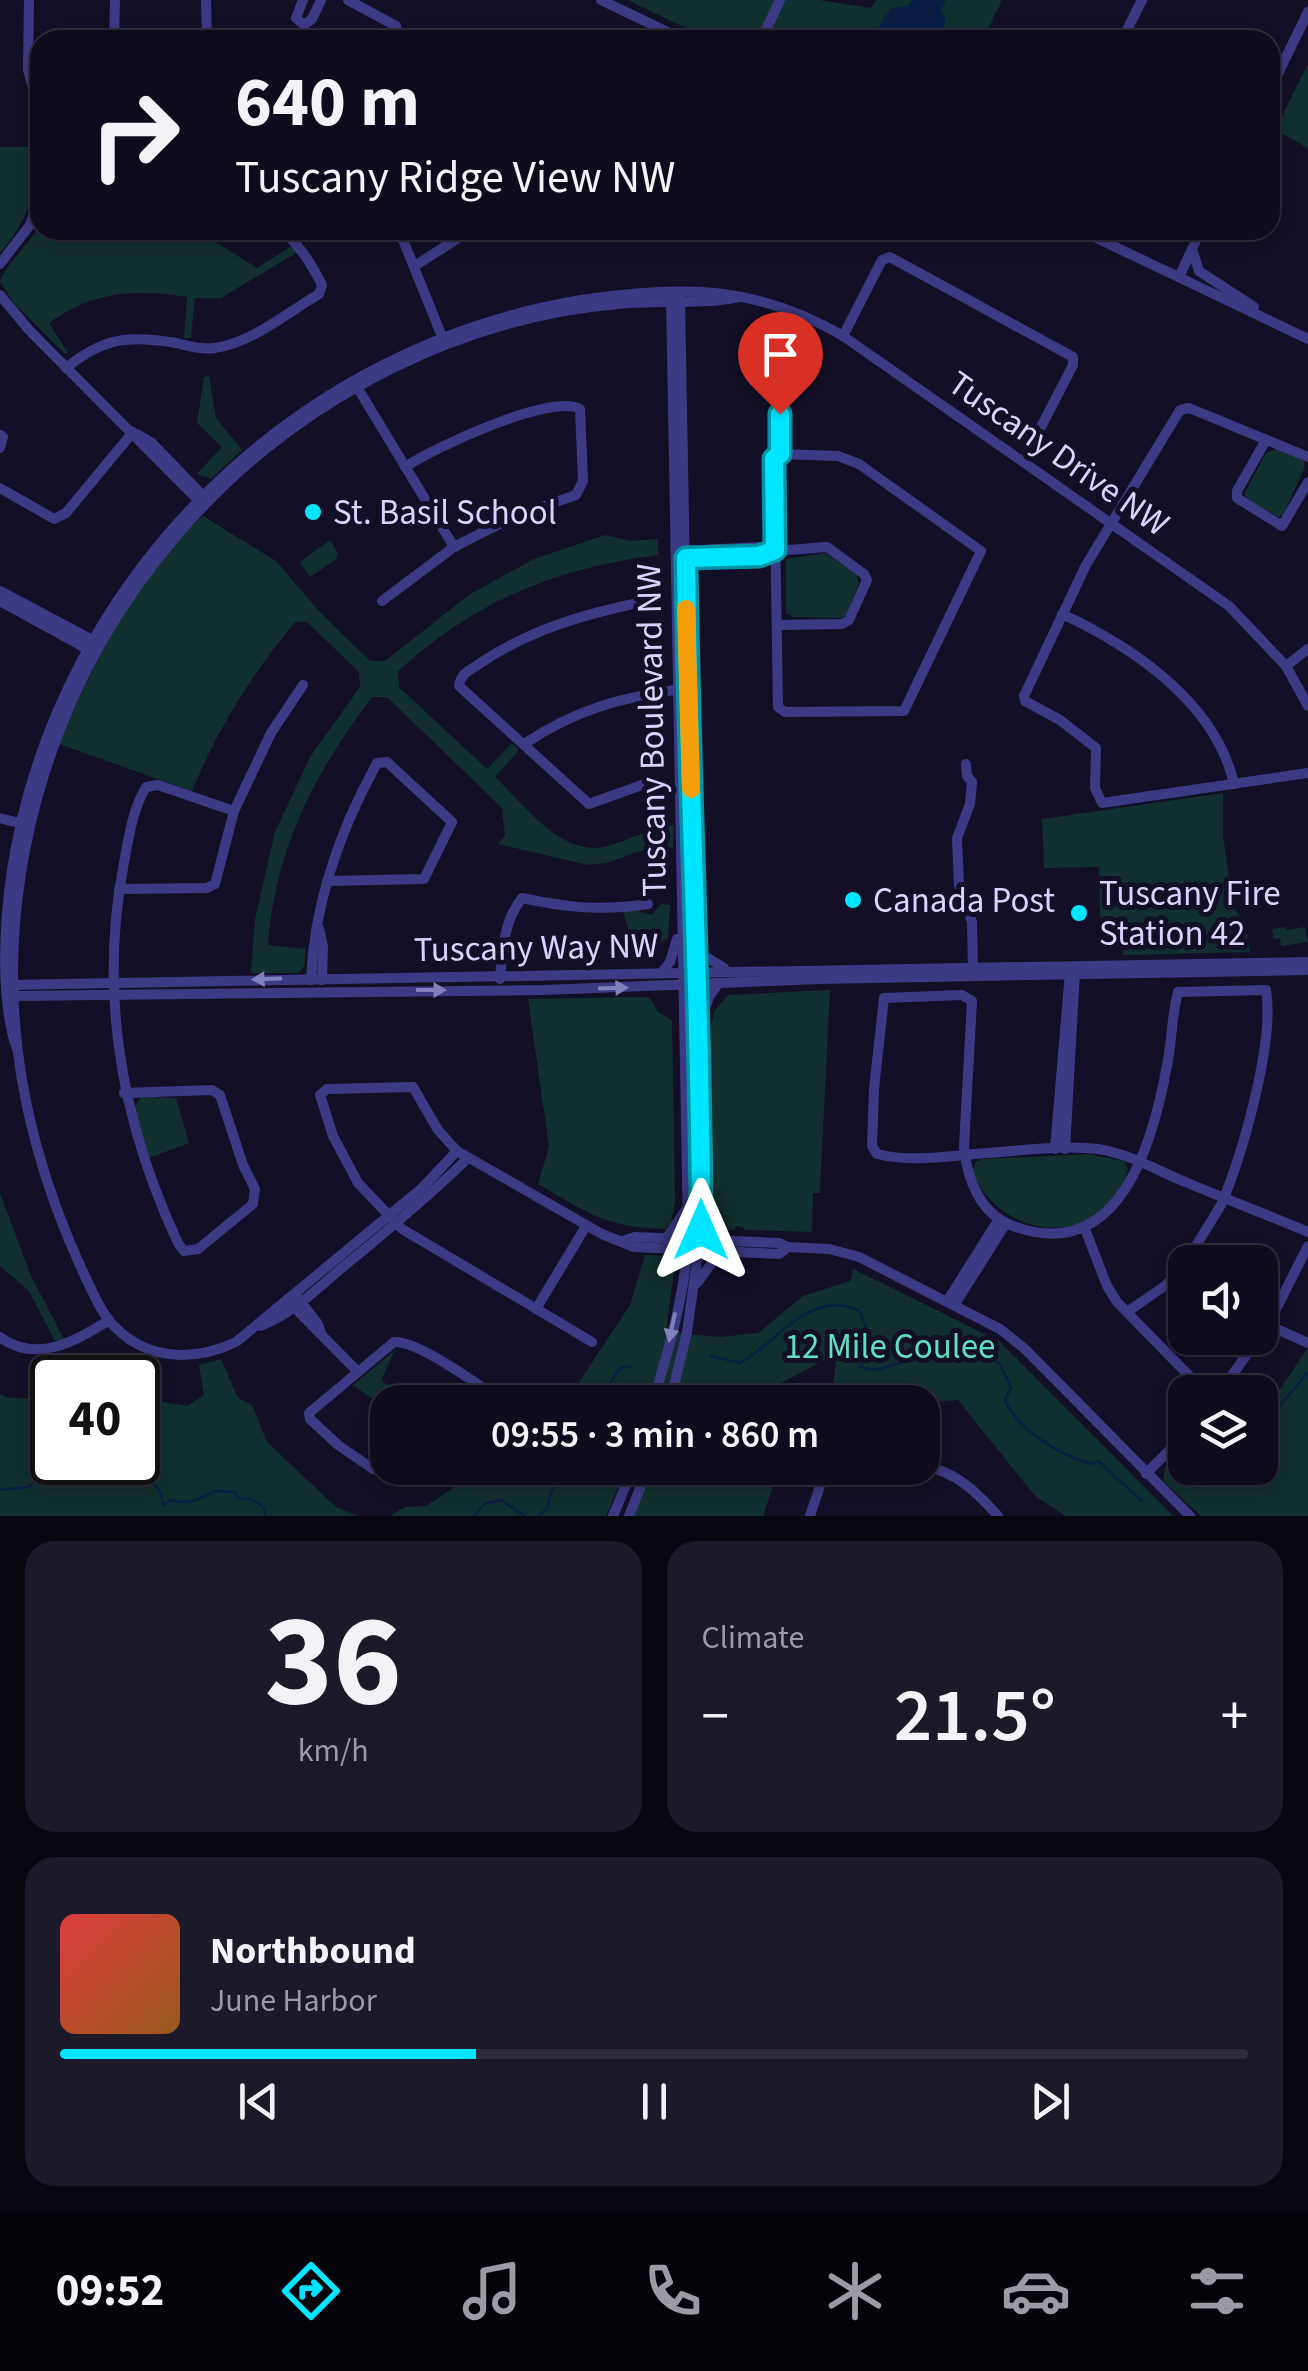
<!DOCTYPE html>
<html lang="en">
<head>
<meta charset="utf-8">
<style>
	:root { --surface:#0e0b1c; --page:#1c1929; --text:#f1f3f6; --muted:#9b9ba3; --line:#2e2b3b; --accent:#00e5ff }
	body { margin:0; font-family:"Source Sans 3",sans-serif; background:var(--page); color:var(--text); height:100vh; display:flex; flex-direction:column; font-size:38px; white-space:nowrap }
	* { box-sizing:border-box; margin:0 }
	p { font-size:32px; color:var(--muted) }
	.icon { flex:none; width:55px; height:55px; fill:none; stroke:currentColor; stroke-width:2; stroke-linecap:round; stroke-linejoin:round }
	.map { position:relative; height:1516px; overflow:hidden }
	.panel { display:flex; flex-direction:column; gap:25px; padding:25px; background:#08060f; flex:1 }
	.panel>* { flex:none }
	.hud { position:absolute; left:30px; top:30px; width:1250px; height:210px; border-radius:30px; box-shadow:0 5px 15px #0003,0 0 0 2px var(--line); background:#0e0b1c; color:var(--text); overflow:hidden }
	.controls { position:absolute; left:1168px; top:1245px; display:grid; gap:20px }
	.controls a { display:grid; place-items:center; width:110px; height:110px; border-radius:20px; background:var(--surface); box-shadow:0 5px 15px #0003,0 0 0 2px var(--line); font-size:50px }
	.speed { position:absolute; left:30px; top:1355px; display:flex; gap:20px; font-size:50px; font-weight:700; text-align:center }
	.speed>* { display:grid; place-content:center; width:130px; height:130px; border-radius:50%; background:var(--surface); box-shadow:0 5px 15px #0003,0 0 0 2px var(--line); line-height:1 }
	.speed .limit { border:5px solid #111; border-radius:15px; background:#fff; color:#111 }
	.pin { position:absolute; display:grid; place-items:center; width:85px; height:85px; color:#fff; margin:-102px -42px; border-radius:50% 50% 50% 0; rotate:-45deg; box-shadow:0 0 10px #0007 }
	.pin .icon { rotate:45deg }
	.me { position:absolute; width:110px; margin:-55px; rotate:0deg; stroke-linejoin:round; filter:drop-shadow(0 0 8px #0008) }
	.turn { display:flex; align-items:center; gap:35px; height:210px; padding:0 40px; font-size:45px }
	.turn .icon { width:130px; height:130px; stroke-width:2.5 }
	.turn b { display:block; font-size:70px; line-height:85px }
	.big { font-size:75px; font-weight:600; line-height:1.1 }
	.panel .widget { flex:1; display:flex; flex-direction:column; justify-content:center; gap:15px; min-width:0; padding:0 35px; border-radius:30px; background:var(--page) }
	.panel .dial { align-items:center; gap:0 }
	.dial b { font-size:130px; line-height:1 }
	.song { display:flex; align-items:center; gap:30px }
	.cover { width:120px; height:120px; border-radius:15px; background:linear-gradient(135deg,hsl(0 70% 55%),hsl(30 70% 35%)) }
	.played { height:10px; border-radius:5px; background:linear-gradient(90deg,var(--accent) 35%,var(--line) 35%) }
	.keys { display:flex; justify-content:space-around; direction:ltr }
	.heat { display:flex; justify-content:space-between; align-items:center; font-size:55px; direction:ltr }
	.panel .tiles { flex:1; display:grid; gap:25px; grid-template-columns:1fr 1fr }
	.widget:last-child { grid-column:span 2 }
	.trip { position:absolute; left:370px; top:1385px; width:570px; height:100px; border-radius:30px; background:var(--surface); box-shadow:0 5px 15px #0003,0 0 0 2px var(--line); font-weight:600; line-height:100px; text-align:center }
	.tabs { display:flex; height:160px; justify-content:space-around; align-items:center; background:#06040b; color:var(--muted) }
	.tabs .icon { width:70px; height:70px }
	.tabs .on { color:var(--accent) }
	.tabs b { font-size:45px; color:var(--text) }
	.map>svg:first-child { display:block }
	.green { fill:#12302f }
	.water { fill:#0a1f44 }
	.lines { fill:none; stroke-linecap:round; stroke-linejoin:round }
	.stream { stroke:#0a1f44; stroke-width:2.5 }
	.minor { stroke:#3d3a85; stroke-width:10 }
	.oneway { fill:#837fbc }
	.route-casing { stroke:#0095a6; stroke-width:25 }
	.route { stroke:#00e5ff; stroke-width:18 }
	.slow { stroke:#f59e0b; stroke-width:18 }
	.poi-dot { fill:#00e5ff; stroke:#130f26; stroke-width:4 }
	.labels { text-anchor:middle; stroke-width:10; stroke-linejoin:round; paint-order:stroke }
	.street-label { font-size:35px; fill:#d9d4ff; stroke:#130f26 }
	.poi-label { font-size:35px; fill:#d9d4ff; stroke:#130f26; text-anchor:start }
	.park-label { font-size:35px; fill:#5fe0c0; stroke:#130f26 }
</style>
</head>
<body>
<div class="map">
<svg width="1308" height="1516" viewBox="0 0 1308 1516">
	<rect width="100%" height="100%" fill="#130f26"/>
	<g class="green">
		<polygon points="628,0 819,0 871,8 876,0 1002,0 983,40 710,40"/>
		<polygon points="1308,64 1308,148 1275,130"/>
		<path d="M0 147H40C39 188 27 222 0 253Z"/>
		<path d="M40 224V230H197L257 268 293 245 298 252 221 298H195L191 338H184L187 297C135 289 93 291 49 323L68 353H64L14 303 0 282C5 263 30 245 40 224Z"/>
		<polygon points="209,376 216,418 242,450 211,479 197,474 222,447 197,423 204,377"/>
		<polygon points="1277,449 1303,460 1305,467 1283,515 1278,517 1248,499 1244,494 1266,453"/>
		<path d="M203 516 276 561 318 610 370 661H385L470 594 534 559 605 535 631 541 658 539V555C553 569 478 600 398 671L399 687 487 769 512 743 519 750 495 777C525 805 562 859 608 846 633 839 645 829 674 825L673 849 662 843 607 863 588 865 498 844 505 836 502 808 387 697H372C315 772 275 849 268 945L306 949 304 966 299 973H251L255 919 275 832 310 757 360 687 359 672 307 622H295C251 675 218 728 192 791L59 744C88 673 143 564 203 516Z"/>
		<polygon points="330,540 338,553 335,560 310,577 300,562"/>
		<polygon points="825,553 856,574 859,583 846,615 841,618 794,617 786,613 786,559"/>
		<polygon points="1223,793 1223,835 1229,879 1224,882 1225,897 1245,923 1250,952 1123,955 1123,933 1105,933 1105,918 1100,918 1099,867 1044,868 1042,819"/>
		<polygon points="661,904 670,905 668,938 660,943 656,940 650,946 653,950 648,958 637,958 623,911 635,910 652,915"/>
		<polygon points="1285,927 1286,930 1305,927 1308,942 1281,946 1280,938 1274,939 1272,929"/>
		<polygon points="830,990 820,1193 813,1193 812,1232 744,1230 743,1227 736,1226 735,1230 726,1230 725,1223 714,1216 711,1029 714,1011 728,995"/>
		<path d="M641 997 650 998 658 1012 672 1020 675 1201 671 1223 665 1229C604 1227 589 1213 538 1184L549 1147 528 999Z"/>
		<polygon points="141,1097 176,1098 189,1143 149,1158 134,1108"/>
		<path d="M1088 1154 1124 1161 1128 1169C1107 1250 1001 1244 972 1171L976 1162 983 1159Z"/>
		<polygon points="0,1193 31,1276 64,1339 55,1341 29,1291 0,1266"/>
		<polygon points="645,1255 664,1256 675,1263 666,1332 720,1337 758,1333 803,1296 850,1281 853,1269 999,1341 1173,1516 1066,1516 1035,1496 958,1400 923,1403 831,1401 836,1362 828,1358 774,1387 779,1402 673,1402 679,1381 653,1385 648,1402 566,1402 630,1305"/>
		<polygon points="1308,1348 1308,1516 1201,1516 1163,1481 1165,1468 1177,1454 1185,1468 1190,1468 1204,1482 1218,1468 1260,1468 1260,1418"/>
		<polygon points="395,1350 382,1378 383,1382 418,1402 388,1402 387,1410 353,1385"/>
		<polygon points="221,1359 238,1398 252,1405 267,1442 336,1507 358,1516 0,1516 0,1394 9,1398 52,1399 52,1462 138,1462 138,1398 187,1406 204,1395 199,1365"/>
		<polygon points="460,1468 626,1468 606,1516 390,1516 405,1507 426,1506 459,1484"/>
		<polygon points="652,1468 779,1468 763,1516 633,1516"/>
	</g>
	<polygon class="water" points="912,0 946,0 941,10 945,19 943,40 928,40 912,34 904,40 874,40 882,20 892,8 908,6"/>
	<g class="lines">
		<g class="stream">
			<path d="M711 1356 740 1363C780 1341 807 1290 859 1310 870 1332 869 1345 861 1367L875 1370 944 1351 988 1353 1000 1365 1011 1387 1005 1400C1018 1431 1062 1456 1092 1464L1098 1461 1142 1501"/>
			<polyline points="598,1402 620,1368 630,1366"/>
			<polyline points="1260,1430 1308,1372"/>
			<path d="M116 1462 120 1470C139 1463 162 1485 163 1505L172 1500C189 1506 201 1497 216 1491L235 1492 239 1499H250L264 1507 265 1516"/>
			<polyline points="1175,1479 1180,1477 1198,1487 1218,1480 1229,1468"/>
			<polyline points="0,1490 27,1487 68,1462"/>
			<polyline points="474,1516 486,1503 501,1500 525,1516"/>
			<path d="M539 1516 548 1507C550 1488 558 1475 577 1468"/>
		</g>
		<g class="minor">
			<polyline points="29,0 28,70 40,114"/>
			<polyline points="206,0 207,40"/>
			<polyline points="303,0 296,18 304,25 312,19 321,0"/>
			<polyline points="348,0 396,26 399,40"/>
			<polyline points="601,0 684,40"/>
			<polyline points="114,40 115,0"/>
			<polyline points="761,40 780,0"/>
			<polyline points="1122,40 1142,0"/>
			<polyline points="1270,90 1308,12"/>
			<polyline points="399,230 443,339"/>
			<polyline points="1080,230 1308,339"/>
			<polyline points="1192,249 1199,271 1254,307"/>
			<polyline points="0,264 30,225 40,197"/>
			<polyline points="416,265 471,230"/>
			<polyline points="1179,277 1201,230"/>
			<polyline points="0,295 29,330 199,501"/>
			<polyline points="843,336 882,260 890,257 1073,357 1073,365 1023,462"/>
			<path d="M66 368C104 337 130 335 176 343 189 346 202 350 215 348 253 342 287 313 319 294L322 285C311 263 300 246 282 230"/>
			<path d="M354 382 454 547 515 516 576 495 583 481 580 409C551 393 433 448 405 467"/>
			<polyline points="780,414 780,454"/>
			<polyline points="137,434 152,443 204,497"/>
			<polyline points="0,435 3,437 0,448"/>
			<polyline points="1266,440 1237,491 1237,498 1282,526 1308,482"/>
			<polygon points="780,454 838,456 859,464 981,551 904,711 785,712 778,707 774,459"/>
			<polyline points="1308,457 1189,408 1180,410 1086,565 1024,696 1025,701 1060,720 1096,748 1095,788 1102,803 1308,773"/>
			<polyline points="0,488 54,519 66,513 133,432"/>
			<polyline points="681,551 761,547 773,550"/>
			<polyline points="681,556 759,556 775,551 827,547 864,574 867,580 849,620 842,624 778,625"/>
			<polyline points="0,591 96,642"/>
			<polyline points="0,601 91,651"/>
			<polyline points="382,601 454,547"/>
			<path d="M643 602C584 614 529 630 479 664 469 671 461 673 459 686L589 804 650 782"/>
			<path d="M1062 614C1133 647 1216 703 1234 784"/>
			<polyline points="1286,666 1308,649"/>
			<path d="M524 744C577 709 619 698 681 689"/>
			<polyline points="966,764 967,776 972,782 970,804 957,838 959,885 972,922 973,970"/>
			<polyline points="234,811 271,733 303,685"/>
			<polyline points="0,818 23,824"/>
			<path d="M119 889 207 888 215 884 234 811 158 785 146 787C132 810 128 842 123 868 99 999 122 1123 178 1243L184 1251 198 1249 253 1204 255 1189 243 1165 220 1095 212 1090 124 1093"/>
			<polyline points="319,928 323,947 322,980"/>
			<polyline points="695,950 724,968"/>
			<polyline points="662,972 670,962 677,939"/>
			<path d="M500 979C502 951 504 920 522 898 569 908 601 911 648 904"/>
			<path d="M311 980C314 903 340 830 377 763L387 762 452 822 424 879 327 881"/>
			<polyline points="6,985 1308,962"/>
			<polyline points="11,996 544,990 818,979 1308,970"/>
			<polyline points="700,1020 710,995 718,984"/>
			<path d="M17 1049C0 1001 4 922 12 870 57 578 297 343 588 299 684 285 758 286 843 336L1229 606 1286 666 1308 706"/>
			<polyline points="1055,1149 1070,972"/>
			<polyline points="1065,1149 1075,972"/>
			<path d="M457 1151 422 1188 236 1342C196 1361 149 1361 116 1328 101 1314 92 1290 83 1272 40 1179 13 1077 13 975 13 907 24 839 44 775 99 598 226 450 393 368 463 333 540 311 618 304 657 300 700 305 739 297"/>
			<polyline points="1085,1229 1107,1286 1117,1302 1205,1392"/>
			<polyline points="666,1239 687,1208"/>
			<polyline points="623,1241 635,1237 779,1243 788,1247 829,1249 859,1257 1000,1329 1025,1349 1190,1516"/>
			<path d="M1186 1262 1221 1205C1242 1156 1275 1042 1266 990L1178 992C1172 1014 1172 1038 1168 1060 1154 1140 1121 1266 1013 1226 980 1214 967 1179 964 1147L972 1001 962 995 884 998 874 1089 872 1146 877 1154C909 1162 942 1157 974 1154 1014 1152 1058 1144 1098 1149 1126 1153 1153 1168 1178 1179 1221 1197 1265 1214 1308 1232"/>
			<polyline points="697,1283 720,1252"/>
			<polyline points="297,1297 318,1324 321,1333"/>
			<polyline points="948,1300 999,1219"/>
			<polyline points="955,1304 1006,1223"/>
			<polyline points="292,1305 357,1371"/>
			<polyline points="536,1309 586,1226"/>
			<polyline points="1127,1312 1166,1285 1185,1264"/>
			<polyline points="1268,1325 1308,1343"/>
			<path d="M260 1326C292 1314 317 1289 343 1267 386 1232 428 1197 468 1158"/>
			<path d="M0 1337C36 1364 77 1341 109 1320"/>
			<polyline points="592,1342 402,1229 358,1183 333,1136 320,1095 327,1089 413,1087 438,1130 457,1151 602,1234 634,1247 779,1254 788,1247"/>
			<polyline points="1220,1392 1268,1325 1308,1246"/>
			<path d="M653 1402C669 1348 687 1289 688 1231L671 298"/>
			<polyline points="670,1402 687,1332 701,1231 700,1079 687,688 680,298"/>
			<path d="M388 1465 373 1469 338 1445 310 1419 309 1413 394 1342C417 1340 475 1383 497 1397L501 1402"/>
			<path d="M922 1465C956 1472 976 1491 998 1516"/>
			<polyline points="1146,1474 1185,1434"/>
			<polyline points="613,1516 633,1468"/>
			<polyline points="629,1516 648,1468"/>
			<polyline points="810,1516 826,1468"/>
		</g>
	</g>
	<defs><path id="oneway-solid" d="M-6-.8H1V-3.2L6.5 0L1 3.2V.8H-6Z" transform="scale(2.5)"/></defs>
	<g class="oneway">
		<use href="#oneway-solid" transform="translate(267 979) rotate(178)"/>
		<use href="#oneway-solid" transform="translate(613 988) rotate(-2)"/>
		<use href="#oneway-solid" transform="translate(431 990)"/>
		<use href="#oneway-solid" transform="translate(672 1327) rotate(102)"/>
	</g>
	<g class="lines">
		<defs>
			<path id="route" d="M701 1230C701 1006 688 783 686 558L759 556 775 550 774 459 780 454V414"/>
		</defs>
		<use href="#route" class="route-casing"/>
		<use href="#route" class="route"/>
		<polyline class="slow" points="686,609 691,789"/>
	</g>
	<g class="poi-dot">
		<circle cx="313" cy="512" r="10"/>
		<circle cx="853" cy="900" r="10"/>
		<circle cx="1079" cy="913" r="10"/>
	</g>
	<g class="labels">
		<g class="street-label">
			<text transform="translate(1059 453) rotate(35)" y="12">Tuscany Drive NW</text>
			<text transform="translate(651 730) rotate(-91)" y="12">Tuscany Boulevard NW</text>
			<text transform="translate(536 947) rotate(-1)" y="12">Tuscany Way NW</text>
		</g>
		<g class="poi-label">
			<text x="333" y="524">St. Basil School</text>
			<text x="1099" y="905">Tuscany Fire<tspan x="1099" dy="40">Station 42</tspan></text>
			<text x="873" y="912">Canada Post</text>
		</g>
		<g class="park-label">
			<text x="890" y="1358">12 Mile Coulee</text>
		</g>
	</g>
</svg>
<div class="controls">
<a><svg class="icon" aria-label="sound" viewBox="0 0 24 24"><path d="M4 9h4l5-4v14l-5-4H4zM17 9q2 3 0 6"/></svg></a>
<a><svg class="icon" aria-label="layers" viewBox="0 0 24 24"><path d="M12 4l9 5-9 5-9-5zM3 14l9 5 9-5"/></svg></a>
</div>
<div class="speed"><div class="limit">40</div></div>
<div class="pin" style="left:780px;top:414px;background:#d93025"><svg class="icon" aria-label="arrive" viewBox="0 0 24 24"><path d="M6 21V4h12l-3 4 3 4H6"/></svg></div>
<svg class="me" style="left:701px;top:1230px" viewBox="-20 -20 40 40"><path d="M0-17L14 15 0 8-14 15z" fill="#00e5ff" stroke="#fff" stroke-width="4"/></svg>
<div class="trip">09:55 · 3 min · 860 m</div>
<div class="hud">
<div class="turn"><svg class="icon" aria-label="right" viewBox="0 0 24 24"><path d="M7 20v-9h11M14 6l5 5-5 5"/></svg><div><b>640 m</b>Tuscany Ridge View NW</div></div>
</div>
</div>
<section class="panel">
<div class="tiles">
<div class="widget dial"><b>36</b><p>km/h</p></div>
<div class="widget"><p>Climate</p>
<div class="heat"><a>−</a><b class="big">21.5°</b><a>+</a></div>
</div>
<div class="widget">
<div class="song"><i class="cover"></i><div><b>Northbound</b><p>June Harbor</p></div></div>
<div class="played"></div>
<div class="keys"><svg class="icon" aria-label="previous" viewBox="0 0 24 24"><path d="M18 5L8 12l10 7zM5 5v14"/></svg><svg class="icon" aria-label="pause" viewBox="0 0 24 24"><path d="M8 5v14M16 5v14"/></svg><svg class="icon" aria-label="next" viewBox="0 0 24 24"><path d="M6 5l10 7-10 7zM19 5v14"/></svg></div>
</div>
</div>
</section>
<nav class="tabs">
<b>09:52</b>
<svg class="icon on" aria-label="directions" viewBox="0 0 24 24"><path d="M12 3l9 9-9 9-9-9zM9 14v-3h6M13 9l2 2-2 2"/></svg>
<svg class="icon" aria-label="music" viewBox="0 0 24 24"><path d="M9 18V5l10-2v13"/><circle cx="6" cy="18" r="3"/><circle cx="16" cy="16" r="3"/></svg>
<svg class="icon" aria-label="phone" viewBox="0 0 24 24"><path d="M5 4h4l2 5-3 2q2 4 5 5l2-3 5 2v4C11 20 4 13 5 4z"/></svg>
<svg class="icon" aria-label="climate" viewBox="0 0 24 24"><path d="M12 3v18M4 7l16 10M4 17L20 7"/></svg>
<svg class="icon" aria-label="car" viewBox="0 0 24 24"><path d="M5 17H2v-5l4-1 3-4h7l3 4 3 1v5h-3M9 17h6M6 11h13"/><circle cx="7" cy="17" r="2"/><circle cx="17" cy="17" r="2"/></svg>
<svg class="icon" aria-label="filters" viewBox="0 0 24 24"><path d="M4 7h16M4 17h16"/><circle cx="9" cy="7" r="2"/><circle cx="15" cy="17" r="2"/></svg>
</nav>
</body>
</html>
